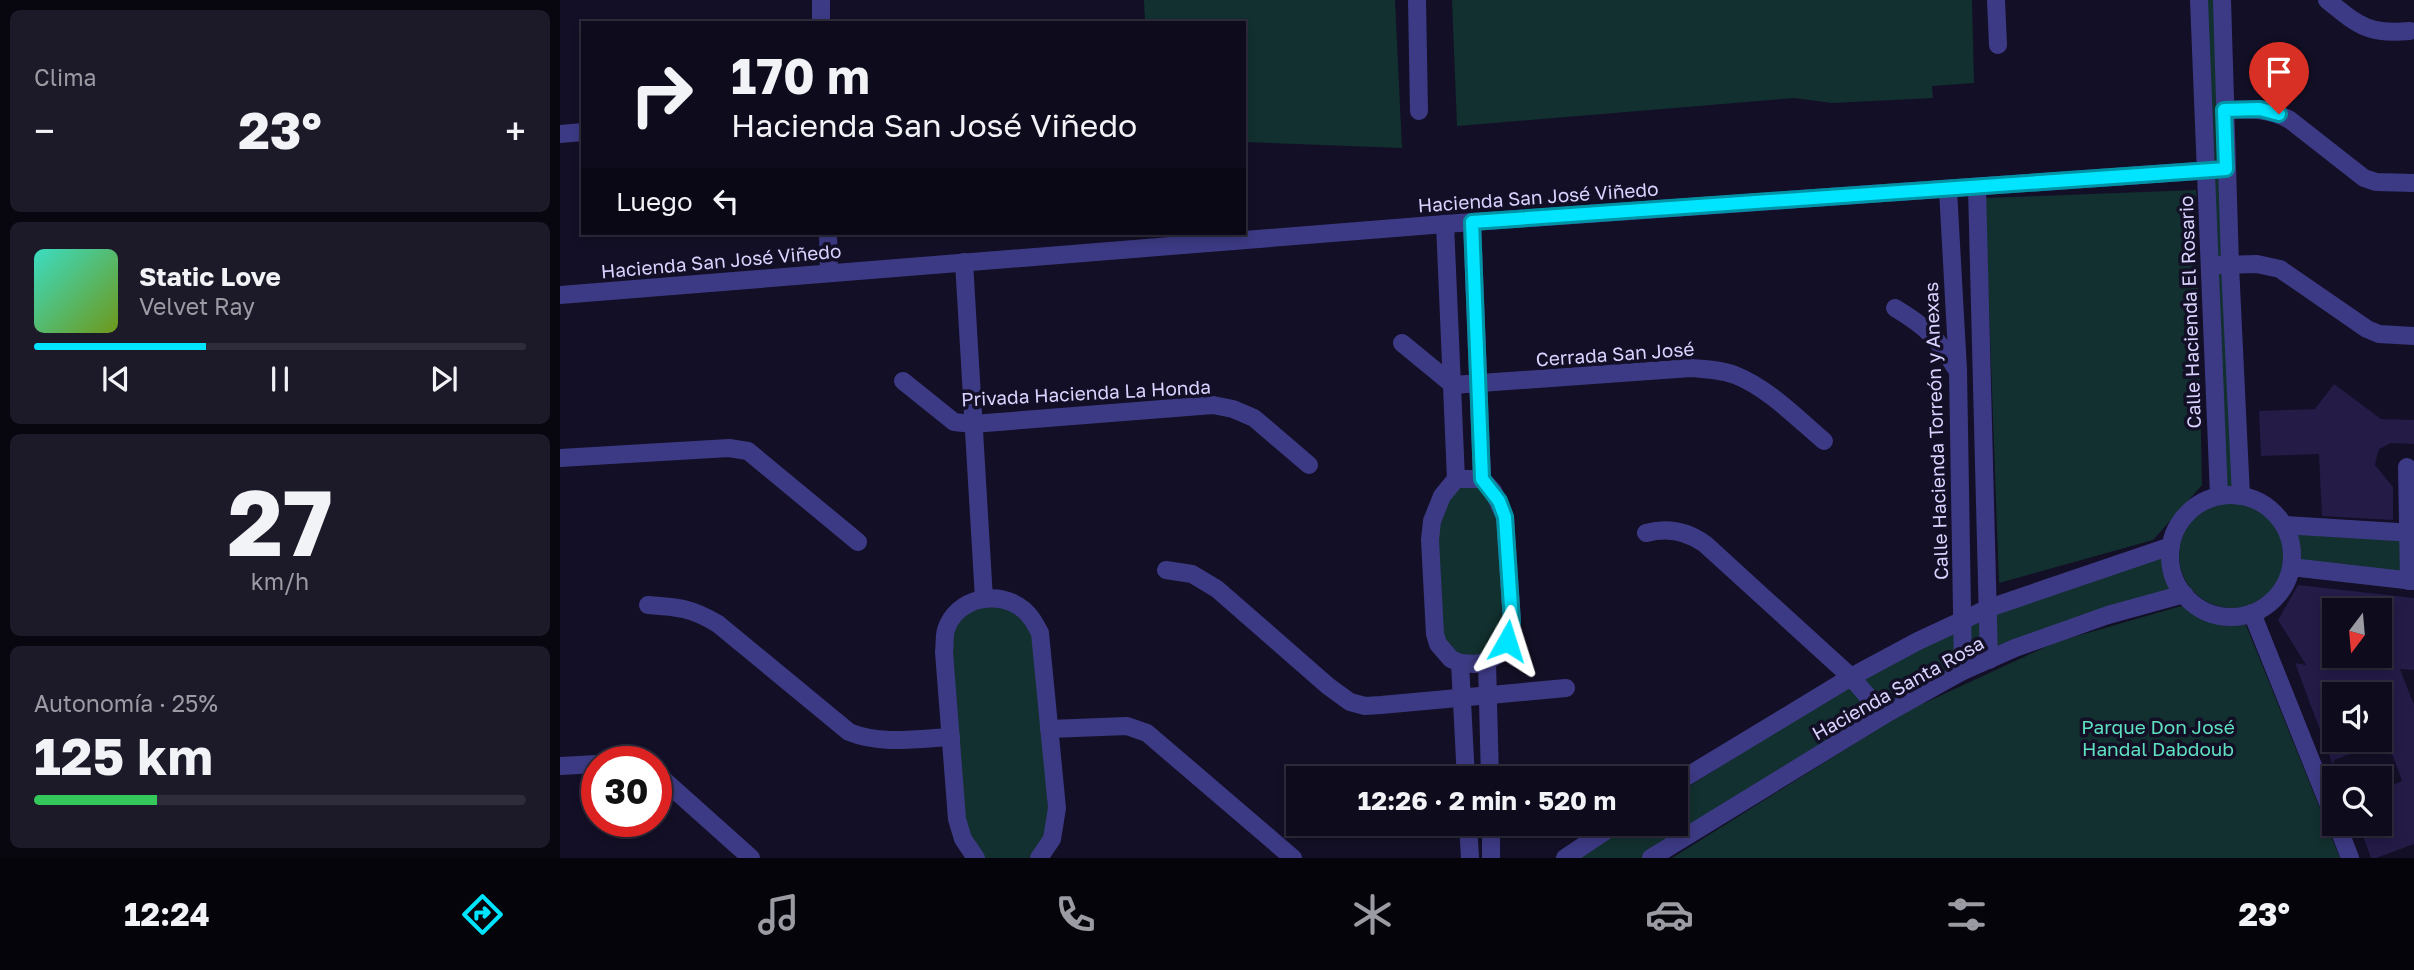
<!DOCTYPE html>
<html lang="es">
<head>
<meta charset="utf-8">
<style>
	:root { --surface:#0e0b1c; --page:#1c1929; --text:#f1f3f6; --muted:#9b9ba3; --line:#2e2b3b; --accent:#00e5ff }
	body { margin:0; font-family:"Golos Text",sans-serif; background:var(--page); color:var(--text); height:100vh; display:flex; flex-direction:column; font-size:26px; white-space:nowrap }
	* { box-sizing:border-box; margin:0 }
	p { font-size:23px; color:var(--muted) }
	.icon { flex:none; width:38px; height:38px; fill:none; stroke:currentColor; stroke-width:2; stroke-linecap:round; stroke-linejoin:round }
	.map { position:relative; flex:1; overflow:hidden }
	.side { display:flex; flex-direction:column; gap:10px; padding:10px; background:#08060f; width:560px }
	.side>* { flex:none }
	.top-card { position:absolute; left:21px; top:21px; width:665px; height:214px; border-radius:0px; box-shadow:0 4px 10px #0003,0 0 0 2px var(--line); background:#0e0b1c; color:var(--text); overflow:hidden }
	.needle { width:46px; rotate:196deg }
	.tools { position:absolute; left:1762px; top:598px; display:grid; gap:14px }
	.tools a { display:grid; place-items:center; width:70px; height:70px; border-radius:0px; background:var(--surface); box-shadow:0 4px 10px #0003,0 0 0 2px var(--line); font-size:35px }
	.speed { position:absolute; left:21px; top:746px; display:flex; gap:14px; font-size:35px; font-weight:700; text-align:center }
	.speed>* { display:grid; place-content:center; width:91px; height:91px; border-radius:50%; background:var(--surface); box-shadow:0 4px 10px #0003,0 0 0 2px var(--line); line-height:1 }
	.speed .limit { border:10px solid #d22; background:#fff; color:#111 }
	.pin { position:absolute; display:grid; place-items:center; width:60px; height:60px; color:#fff; margin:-72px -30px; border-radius:50% 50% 50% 0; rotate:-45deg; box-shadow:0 0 7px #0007 }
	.pin .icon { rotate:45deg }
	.me { position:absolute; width:77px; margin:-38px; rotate:6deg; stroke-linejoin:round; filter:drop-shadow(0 0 5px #0008) }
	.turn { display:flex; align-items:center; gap:24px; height:147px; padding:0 35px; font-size:32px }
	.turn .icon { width:91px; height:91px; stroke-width:2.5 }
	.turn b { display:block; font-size:49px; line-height:60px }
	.then { display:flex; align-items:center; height:66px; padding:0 35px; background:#0003; gap:14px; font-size:26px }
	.big { font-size:52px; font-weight:700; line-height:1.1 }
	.side .card { flex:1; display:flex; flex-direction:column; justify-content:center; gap:10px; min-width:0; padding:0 24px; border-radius:10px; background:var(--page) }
	.side .dial { align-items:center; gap:0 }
	.dial b { font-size:91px; line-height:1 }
	.song { display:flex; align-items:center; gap:21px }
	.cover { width:84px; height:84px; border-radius:10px; background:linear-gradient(135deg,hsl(170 70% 55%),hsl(80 70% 35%)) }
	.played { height:7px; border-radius:4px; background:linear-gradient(90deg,var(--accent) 35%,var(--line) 35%) }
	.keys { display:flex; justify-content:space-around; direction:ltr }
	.heat { display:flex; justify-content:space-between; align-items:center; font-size:38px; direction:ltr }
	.charge { height:10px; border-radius:5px; background:linear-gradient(90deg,#34c759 25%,var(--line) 0) }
	.trip { position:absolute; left:726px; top:766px; width:402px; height:70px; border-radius:0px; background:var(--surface); box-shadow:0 4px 10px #0003,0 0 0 2px var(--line); font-weight:700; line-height:70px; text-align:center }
	.menu { display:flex; height:112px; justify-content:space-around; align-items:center; background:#06040b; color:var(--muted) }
	.menu .icon { width:49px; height:49px }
	.menu .active { color:var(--accent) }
	.menu b { font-size:32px; color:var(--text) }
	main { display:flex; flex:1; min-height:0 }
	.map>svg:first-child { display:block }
	.green { fill:#12302f }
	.building { fill:#241b47; fill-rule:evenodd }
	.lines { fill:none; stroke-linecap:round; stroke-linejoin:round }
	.minor { stroke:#3d3a85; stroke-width:18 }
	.route-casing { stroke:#0095a6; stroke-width:18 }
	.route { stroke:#00e5ff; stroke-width:12 }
	.labels { text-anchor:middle; stroke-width:7; stroke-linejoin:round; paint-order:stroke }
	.street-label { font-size:19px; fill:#d9d4ff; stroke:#130f26 }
	.park-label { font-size:19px; fill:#5fe0c0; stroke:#130f26 }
</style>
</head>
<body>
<main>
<section class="side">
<div class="card"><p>Clima</p>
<div class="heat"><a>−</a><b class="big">23°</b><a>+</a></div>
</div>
<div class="card">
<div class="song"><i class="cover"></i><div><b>Static Love</b><p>Velvet Ray</p></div></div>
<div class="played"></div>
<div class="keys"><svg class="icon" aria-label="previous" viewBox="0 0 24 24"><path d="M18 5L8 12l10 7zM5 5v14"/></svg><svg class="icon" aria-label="pause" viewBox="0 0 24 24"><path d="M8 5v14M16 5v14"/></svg><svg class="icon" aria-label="next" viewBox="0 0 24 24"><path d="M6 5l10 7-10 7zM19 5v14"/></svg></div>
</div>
<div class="card dial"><b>27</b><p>km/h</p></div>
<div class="card"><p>Autonomía · 25%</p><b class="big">125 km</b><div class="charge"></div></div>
</section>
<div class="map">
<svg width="1854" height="858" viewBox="0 0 1854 858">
	<rect width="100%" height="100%" fill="#130f26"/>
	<g class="green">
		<polygon points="584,0 835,0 842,148 684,142 684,23 585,23"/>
		<polygon points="892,0 1412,0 1414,83 1372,86 1373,98 1272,103 1234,98 897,126"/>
		<polygon points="1643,0 1660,0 1678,490 1662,492"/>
		<polygon points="1636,190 1642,485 1593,540 1439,583 1425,198"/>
		<path d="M915 483 929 493 942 518 950 622 927 657 900 658 879 637C876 587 861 524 898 484Z"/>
		<circle cx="1672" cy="555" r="53"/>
		<polygon points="1730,530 1854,537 1854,577 1738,562 1736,544"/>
		<polygon points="1607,552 1608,573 1615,590 1436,652 1083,858 1016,858 1069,824 1116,824 1117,794 1299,679 1394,630"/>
		<polygon points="447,604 476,633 490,836 471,858 424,858 400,818 388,650 399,615 414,606"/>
		<polygon points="1621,606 1664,626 1686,625 1780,858 1112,858 1345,712 1496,642"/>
	</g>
	<g class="building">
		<polygon points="1774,384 1821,419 1854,420 1854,444 1831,443 1819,449 1817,456 1815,465 1833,487 1833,520 1762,516 1759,454 1701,456 1699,411 1755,409"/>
		<path d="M1738 585 1854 598V670L1840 669 1854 705V844L1816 858H1811L1799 824H1820V790L1842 781 1827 740 1774 760 1773 765 1735 663 1746 665 1718 620ZM1774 611H1820V656H1774ZM1774 695H1820V740H1774Z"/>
	</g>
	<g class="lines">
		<g class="minor">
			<polyline points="261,0 261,23"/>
			<polyline points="857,0 859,111"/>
			<polyline points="1436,0 1438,45"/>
			<polyline points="1639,0 1659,496"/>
			<polyline points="1662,0 1670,265 1681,496"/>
			<path d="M1767 0C1798 25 1808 35 1850 31"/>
			<path d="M1664 110C1688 109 1708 108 1730 120L1804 178 1816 182 1854 183"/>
			<polyline points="0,134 23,132"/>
			<polyline points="1417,188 1429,660"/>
			<polyline points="1388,190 1398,370 1403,671"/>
			<polyline points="912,222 922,479 933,491 945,517 952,622 947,641 937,655 927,662 914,664 900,663 891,659 878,644 875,634 870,540 872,521 882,496 896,479 922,479"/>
			<polyline points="885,224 896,479"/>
			<polyline points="268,233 269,273"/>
			<polyline points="404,262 424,599"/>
			<polyline points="1660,265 1697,264 1720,269 1807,329 1819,334 1854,336"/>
			<polyline points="0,295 885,224 1666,169"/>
			<path d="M1335 308C1367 327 1377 338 1397 370"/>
			<path d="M842 343 893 385 1131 368C1146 369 1161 370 1175 375 1208 388 1237 418 1264 441"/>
			<polyline points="343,381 394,422 413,424 653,405 673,409 694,418 749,465"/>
			<polyline points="0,458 169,448 188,451 298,542"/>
			<polyline points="1847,467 1849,581"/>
			<circle cx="1671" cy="556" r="61"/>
			<polyline points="1724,525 1854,533"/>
			<path d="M1086 533C1108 527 1127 531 1145 544L1291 677 1324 715"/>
			<polyline points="1731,567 1854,581"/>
			<polyline points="606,570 632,574 657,589 768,686 790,702 805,706 821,705 1006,688"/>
			<path d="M88 605C118 607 132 608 158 624L289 732C321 745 356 739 391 737"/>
			<polyline points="1692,613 1774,818"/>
			<polyline points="927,662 930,779"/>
			<polyline points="900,663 906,779"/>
			<polyline points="489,729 567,726 587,733 733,858"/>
			<polyline points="0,766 37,764"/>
			<polyline points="96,773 191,858"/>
			<polyline points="1116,783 1291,677 1358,641 1429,608 1611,546"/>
			<polyline points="908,824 910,858"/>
			<polyline points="931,824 931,858"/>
			<polyline points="1777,824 1790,858"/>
			<path d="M416 858 403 839 397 819 384 652C385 645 384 636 386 630 396 597 440 589 464 610 471 616 476 625 480 633L497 808 492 839 479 858"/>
			<polyline points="1005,858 1056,824"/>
			<polyline points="1091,858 1324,715 1403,671 1455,648 1548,615 1624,594"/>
		</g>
	</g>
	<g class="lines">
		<defs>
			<polyline id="route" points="947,641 952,622 945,517 939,501 922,479 912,222 1666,169 1664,110 1700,109 1719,114"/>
		</defs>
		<use href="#route" class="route-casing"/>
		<use href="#route" class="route"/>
	</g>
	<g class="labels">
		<g class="street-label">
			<text transform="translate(978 197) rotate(-4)" y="7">Hacienda San José Viñedo</text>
			<text transform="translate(161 261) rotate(-5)" y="7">Hacienda San José Viñedo</text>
			<text transform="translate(1630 312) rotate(-92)" y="7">Calle Hacienda El Rosario</text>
			<text transform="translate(1055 354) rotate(-4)" y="7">Cerrada San José</text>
			<text transform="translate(526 393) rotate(-3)" y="7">Privada Hacienda La Honda</text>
			<text transform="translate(1376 431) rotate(-92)" y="7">Calle Hacienda Torreón y Anexas</text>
			<text transform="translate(1338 688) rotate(-29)" y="7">Hacienda Santa Rosa</text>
		</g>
		<g class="park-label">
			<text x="1598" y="734">Parque Don José<tspan x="1598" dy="22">Handal Dabdoub</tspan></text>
		</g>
	</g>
</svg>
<div class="tools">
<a><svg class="needle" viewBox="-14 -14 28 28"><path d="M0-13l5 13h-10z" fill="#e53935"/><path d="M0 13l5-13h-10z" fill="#9b9ba3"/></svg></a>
<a><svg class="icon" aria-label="sound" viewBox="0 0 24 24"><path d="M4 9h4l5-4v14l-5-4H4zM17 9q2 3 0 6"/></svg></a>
<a><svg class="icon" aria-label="search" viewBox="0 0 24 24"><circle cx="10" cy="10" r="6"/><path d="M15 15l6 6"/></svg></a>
</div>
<div class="speed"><div class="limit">30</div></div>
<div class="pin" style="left:1719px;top:114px;background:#d93025"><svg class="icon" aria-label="arrive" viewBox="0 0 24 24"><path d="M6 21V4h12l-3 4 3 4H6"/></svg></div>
<svg class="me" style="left:947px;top:641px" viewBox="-20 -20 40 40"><path d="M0-17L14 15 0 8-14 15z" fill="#00e5ff" stroke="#fff" stroke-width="4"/></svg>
<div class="trip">12:26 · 2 min · 520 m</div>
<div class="top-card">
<div class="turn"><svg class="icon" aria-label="right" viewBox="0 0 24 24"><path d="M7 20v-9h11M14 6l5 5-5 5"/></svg><div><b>170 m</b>Hacienda San José Viñedo</div></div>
<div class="then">Luego<svg class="icon" aria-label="left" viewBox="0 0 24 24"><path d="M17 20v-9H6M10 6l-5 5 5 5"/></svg></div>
</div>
</div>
</main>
<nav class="menu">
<b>12:24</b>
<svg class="icon active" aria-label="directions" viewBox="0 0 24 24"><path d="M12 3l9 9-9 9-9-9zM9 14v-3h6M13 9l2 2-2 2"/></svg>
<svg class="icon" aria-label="music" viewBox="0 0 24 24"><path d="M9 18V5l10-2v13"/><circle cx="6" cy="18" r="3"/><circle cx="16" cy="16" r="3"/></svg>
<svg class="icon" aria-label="phone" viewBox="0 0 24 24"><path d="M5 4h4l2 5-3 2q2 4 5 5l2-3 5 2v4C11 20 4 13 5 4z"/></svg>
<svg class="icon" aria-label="climate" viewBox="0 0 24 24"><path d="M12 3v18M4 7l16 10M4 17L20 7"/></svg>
<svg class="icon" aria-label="car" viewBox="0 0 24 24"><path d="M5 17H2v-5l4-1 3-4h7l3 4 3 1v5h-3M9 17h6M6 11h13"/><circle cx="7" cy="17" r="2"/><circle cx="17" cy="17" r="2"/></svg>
<svg class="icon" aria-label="filters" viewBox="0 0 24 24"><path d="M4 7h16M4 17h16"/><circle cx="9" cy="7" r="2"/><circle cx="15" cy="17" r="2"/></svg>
<b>23°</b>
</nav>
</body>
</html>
